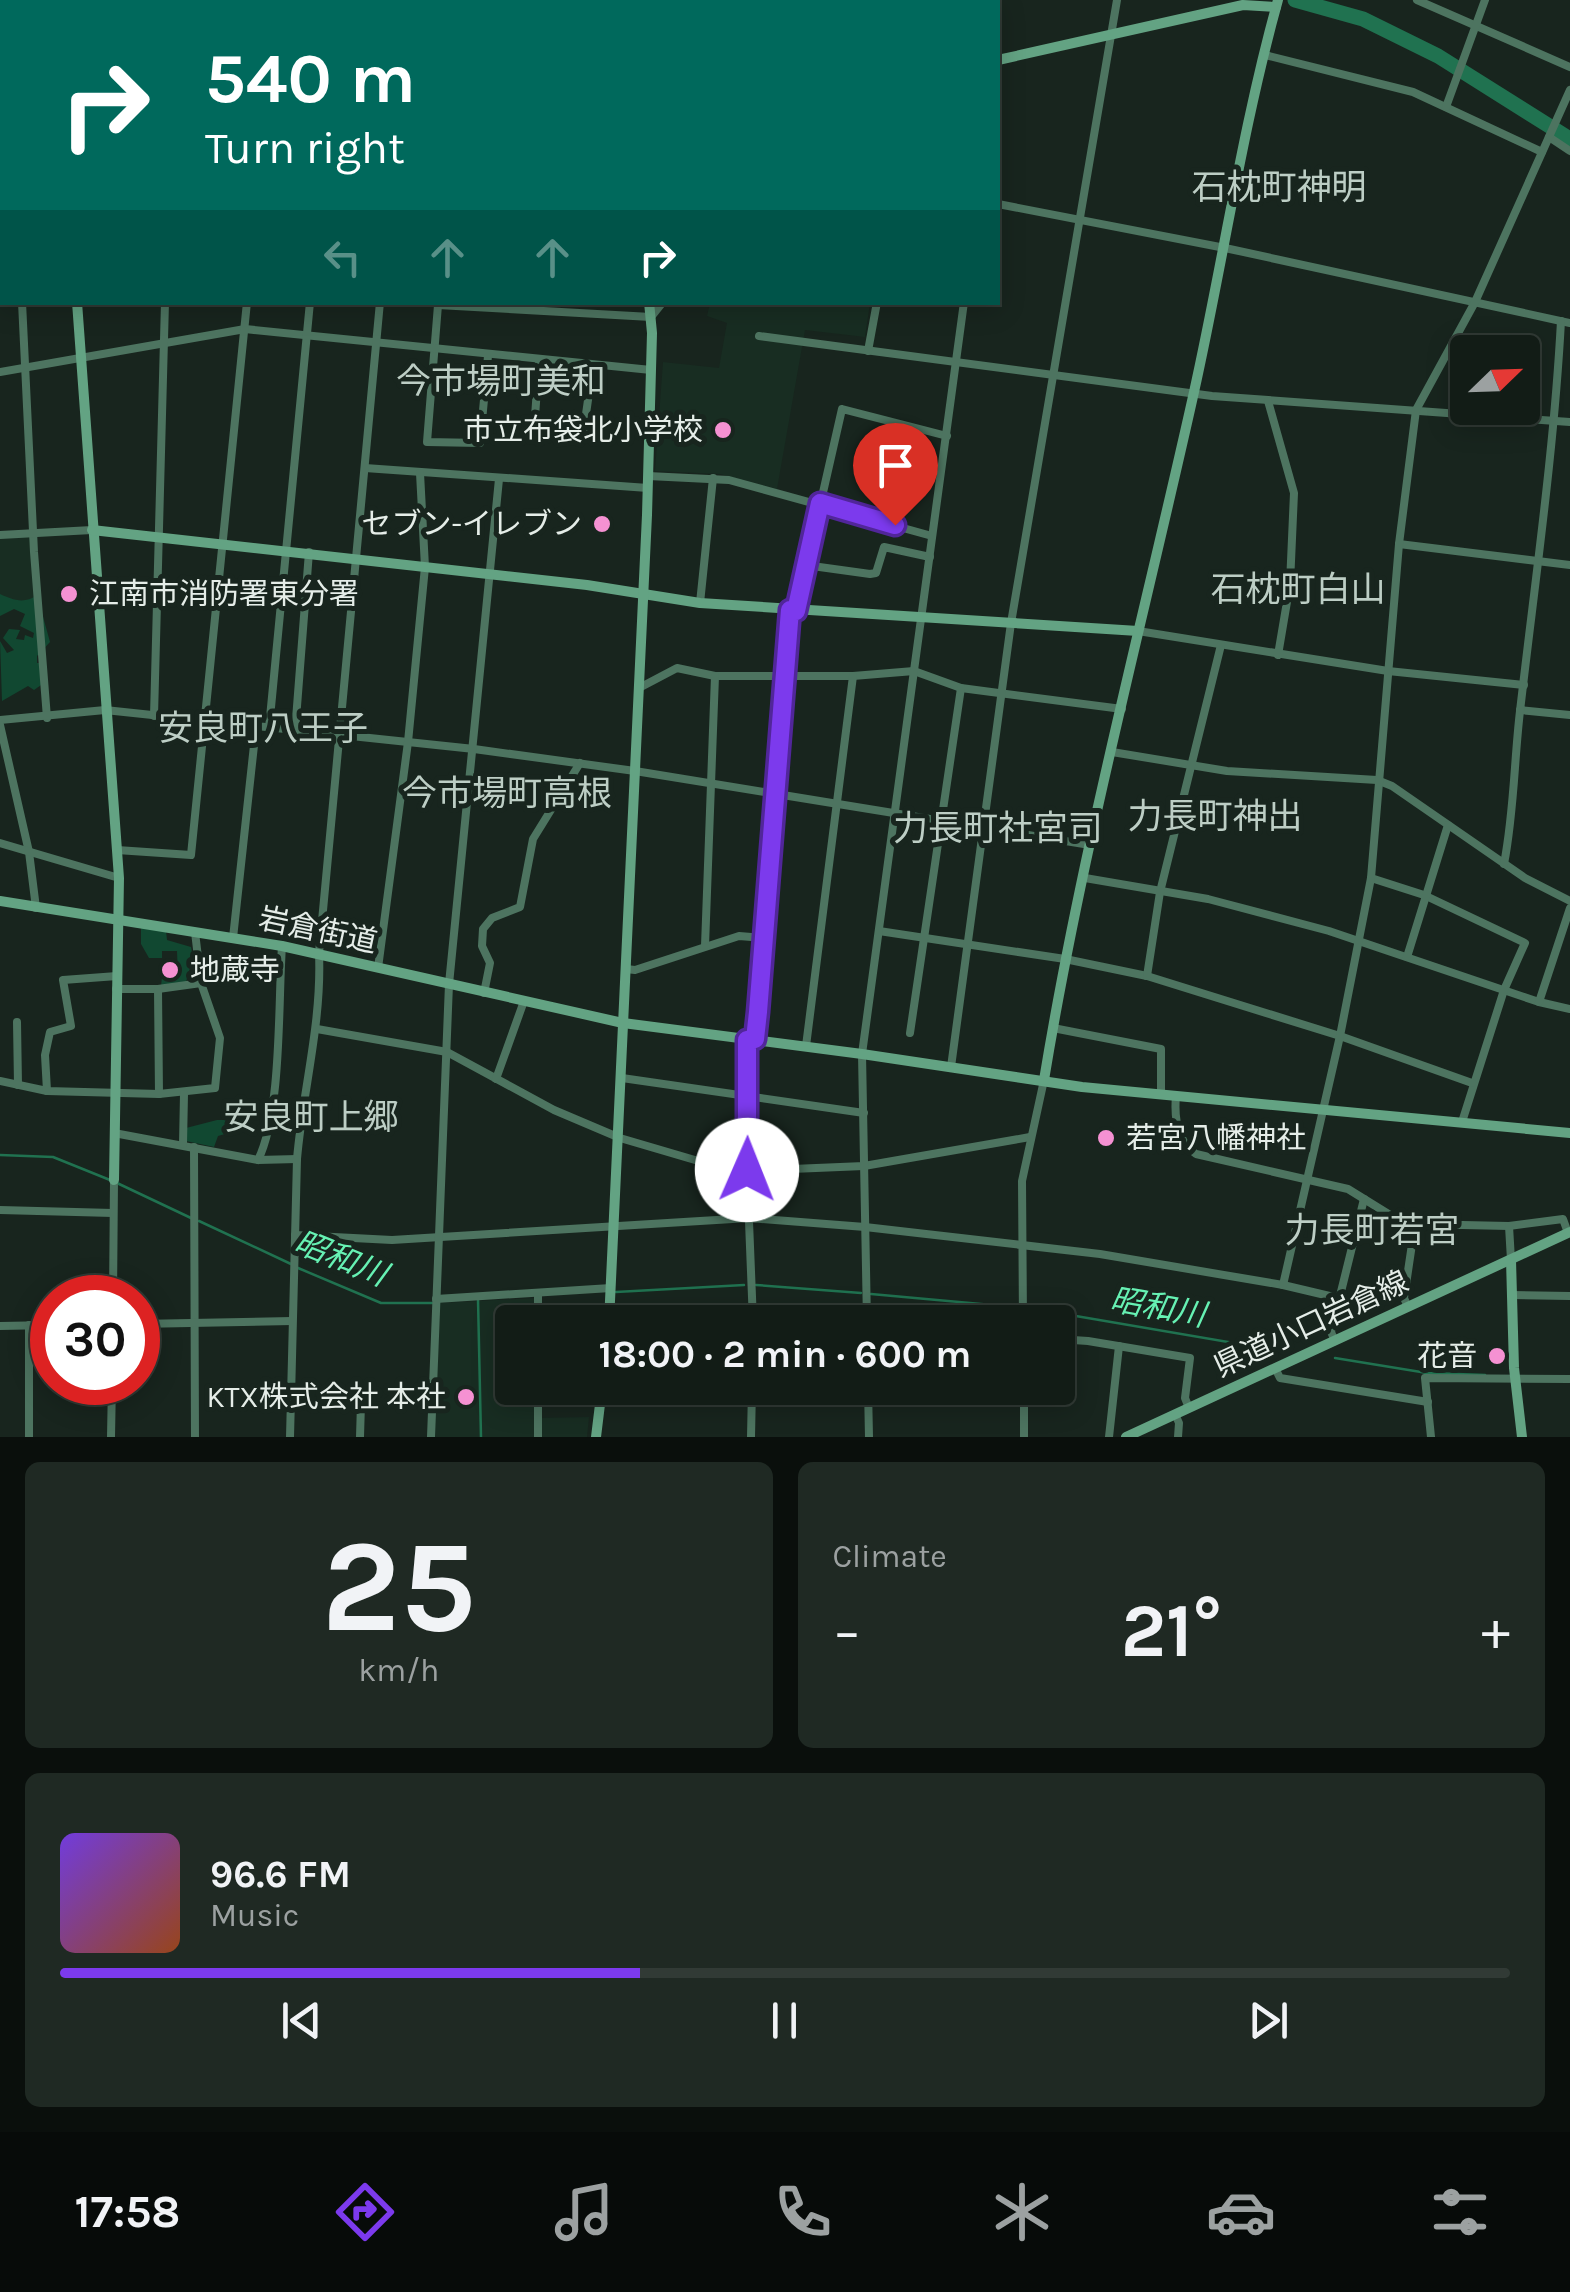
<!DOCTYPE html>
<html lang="en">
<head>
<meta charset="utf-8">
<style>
	:root { --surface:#121c16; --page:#1f2923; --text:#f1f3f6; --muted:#9ca1a1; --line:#313a35; --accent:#7c3aed }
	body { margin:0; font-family:Karla,"Noto Sans JP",sans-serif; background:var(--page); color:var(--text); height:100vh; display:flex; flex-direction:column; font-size:38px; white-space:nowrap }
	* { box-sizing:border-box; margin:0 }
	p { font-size:32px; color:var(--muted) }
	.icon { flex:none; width:55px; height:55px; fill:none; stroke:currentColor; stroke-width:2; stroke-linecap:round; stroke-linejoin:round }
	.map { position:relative; height:1437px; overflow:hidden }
	.side { display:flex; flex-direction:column; gap:25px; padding:25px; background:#0a0f0c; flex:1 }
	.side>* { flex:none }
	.top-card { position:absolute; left:0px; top:0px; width:1000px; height:305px; box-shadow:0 5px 25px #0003,0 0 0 2px var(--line); background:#00695c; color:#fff; overflow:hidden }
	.needle { width:65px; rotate:67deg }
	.controls { position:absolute; left:1450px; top:335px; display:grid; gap:20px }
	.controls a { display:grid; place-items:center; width:90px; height:90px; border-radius:10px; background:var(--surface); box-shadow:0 5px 25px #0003,0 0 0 2px var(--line); font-size:50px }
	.speed { position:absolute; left:30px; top:1275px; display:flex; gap:20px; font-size:50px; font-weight:700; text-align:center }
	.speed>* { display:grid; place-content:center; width:130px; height:130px; border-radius:50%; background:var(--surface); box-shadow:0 5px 25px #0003,0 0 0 2px var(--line); line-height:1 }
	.speed .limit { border:15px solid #d22; background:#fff; color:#111 }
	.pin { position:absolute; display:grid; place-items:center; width:85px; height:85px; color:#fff; margin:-102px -42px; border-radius:50% 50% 50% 0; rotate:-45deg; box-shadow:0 0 10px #0007 }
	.pin .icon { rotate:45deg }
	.me { position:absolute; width:110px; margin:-55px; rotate:1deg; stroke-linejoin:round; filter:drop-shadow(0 0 8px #0008) }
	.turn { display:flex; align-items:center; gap:35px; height:210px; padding:0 40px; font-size:45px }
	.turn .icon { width:130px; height:130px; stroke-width:2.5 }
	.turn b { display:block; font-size:70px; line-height:85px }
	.lanes { display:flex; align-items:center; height:95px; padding:0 40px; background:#0003; justify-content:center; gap:50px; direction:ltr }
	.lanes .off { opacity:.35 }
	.big { font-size:75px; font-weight:700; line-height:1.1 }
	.side .widget { flex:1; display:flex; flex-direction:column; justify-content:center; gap:15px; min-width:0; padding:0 35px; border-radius:15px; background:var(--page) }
	.side .dial { align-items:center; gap:0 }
	.dial b { font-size:130px; line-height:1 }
	.song { display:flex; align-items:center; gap:30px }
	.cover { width:120px; height:120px; border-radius:15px; background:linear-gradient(135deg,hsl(260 70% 55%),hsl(20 70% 35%)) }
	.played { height:10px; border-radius:5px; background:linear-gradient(90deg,var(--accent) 40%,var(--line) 40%) }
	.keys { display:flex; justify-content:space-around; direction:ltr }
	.heat { display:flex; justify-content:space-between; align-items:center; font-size:55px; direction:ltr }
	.side .tiles { flex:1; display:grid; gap:25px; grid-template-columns:1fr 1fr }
	.widget:last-child { grid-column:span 2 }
	.trip { position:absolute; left:495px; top:1305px; width:580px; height:100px; border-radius:10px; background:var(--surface); box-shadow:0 5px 25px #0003,0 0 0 2px var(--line); font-weight:700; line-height:100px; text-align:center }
	.dock { display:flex; height:160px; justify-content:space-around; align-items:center; background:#070b09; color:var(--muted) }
	.dock .icon { width:70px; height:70px }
	.dock .selected { color:var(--accent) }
	.dock b { font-size:45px; color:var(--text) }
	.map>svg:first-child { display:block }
	.built { fill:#182d22 }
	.green { fill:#114831 }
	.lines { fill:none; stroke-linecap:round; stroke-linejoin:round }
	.stream { stroke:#207250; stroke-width:2.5 }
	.river { stroke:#207250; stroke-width:15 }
	.street { stroke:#4d7460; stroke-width:8 }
	.secondary { stroke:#63a383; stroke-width:10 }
	.route-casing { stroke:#51269a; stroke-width:25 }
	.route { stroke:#7c3aed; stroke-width:18 }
	.poi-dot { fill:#f591d2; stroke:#18251e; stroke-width:4 }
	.labels { text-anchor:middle; stroke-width:10; stroke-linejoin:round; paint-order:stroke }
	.poi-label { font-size:30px; fill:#e5ede8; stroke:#18251e; text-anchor:end }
	.street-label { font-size:30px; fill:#e5ede8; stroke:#18251e }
	.water-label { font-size:32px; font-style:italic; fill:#66f1b3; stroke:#18251e }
	.quarter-label { font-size:35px; fill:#bdcec5; stroke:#18251e }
</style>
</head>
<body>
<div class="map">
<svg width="1570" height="1437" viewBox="0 0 1570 1437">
	<rect width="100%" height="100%" fill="#18251e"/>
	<g class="built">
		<polygon points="710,303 870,303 865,337 805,330 777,489 720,474 655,471 663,362 719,368 727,323 707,316"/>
		<polygon points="33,533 38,602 0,604 0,535"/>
		<polygon points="534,1298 535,1322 512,1322 512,1388 536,1388 536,1437 434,1437 440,1303"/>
		<polygon points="589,1417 587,1437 540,1437 540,1418"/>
	</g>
	<g class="green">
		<path d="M0 594C11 599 24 605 37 595L50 642 37 656V663H42L44 683 34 690 28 686 2 701 0 641 7 653 14 650 3 638 9 629 20 630 16 639 24 640 25 635 33 638 34 633 20 626 25 614 14 609 0 616Z"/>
		<polygon points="141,928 166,931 167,940 191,947 193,957 186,982 161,986 162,977 178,977 177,951 162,951 162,958 149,958 141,944"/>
		<polygon points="217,1120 226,1120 225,1134 218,1136 214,1147 186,1141 186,1128"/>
	</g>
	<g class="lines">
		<g class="stream">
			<polyline points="0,1155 53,1157 110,1180"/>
			<polyline points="117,1183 191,1218"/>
			<polyline points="199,1221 291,1264"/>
			<polyline points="298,1268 381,1303 433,1303"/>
			<polyline points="756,1285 861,1293"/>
			<polyline points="616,1292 744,1285"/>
			<polyline points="871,1294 1014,1307"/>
			<polyline points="478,1299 481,1437"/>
			<polyline points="1029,1308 1281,1351"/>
			<polyline points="1335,1358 1427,1373 1485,1375"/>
		</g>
		<g class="river">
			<polyline points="366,0 369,2"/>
			<polyline points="1295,0 1363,19 1438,56 1570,139"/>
			<polyline points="758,2 764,0"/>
		</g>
		<g class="street">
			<polyline points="128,0 128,2"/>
			<polyline points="175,0 175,2"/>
			<polyline points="244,0 244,2"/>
			<polyline points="267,0 272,2"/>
			<polyline points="447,0 447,2"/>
			<polyline points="473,0 473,2"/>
			<polyline points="530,0 530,2"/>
			<polyline points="670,0 671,2"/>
			<polyline points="1417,0 1570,67"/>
			<polyline points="396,2 398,0"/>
			<polyline points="854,2 855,0"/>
			<polyline points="982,2 982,0"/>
			<polyline points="0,43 2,43"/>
			<polyline points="1265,55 1413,92 1542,152"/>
			<polyline points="1446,107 1485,0"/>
			<polyline points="1549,137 1570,151"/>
			<polyline points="0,142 2,142"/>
			<polyline points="998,204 1225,248 1570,323"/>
			<polyline points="22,302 34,552 47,718"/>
			<polyline points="759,336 1212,396 1570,422"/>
			<polyline points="868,351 877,302"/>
			<polyline points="488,356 480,443 427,442 438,305 651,317 663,302"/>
			<polyline points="539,360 534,431 583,435 593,365"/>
			<polyline points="0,372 245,329 651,370"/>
			<polyline points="1268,401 1294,493 1290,584 1278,655"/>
			<polyline points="365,468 648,488"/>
			<polyline points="648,476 729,480 932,536"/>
			<polyline points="0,535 92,530"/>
			<polyline points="1399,544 1570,565"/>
			<polyline points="805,565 870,574 876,573 884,547 930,557"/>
			<polyline points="700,603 713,478"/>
			<polyline points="796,611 842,409 947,436"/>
			<polyline points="1138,631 1388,671 1524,685"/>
			<polyline points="639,688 677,668 715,676 853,676 914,671 961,688 1122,709"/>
			<polyline points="1520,710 1570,715"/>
			<polyline points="154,716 165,302"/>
			<polyline points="0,720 105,710 474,749 635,771 1090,845"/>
			<polyline points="0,725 29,852 36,908"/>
			<polyline points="269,728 310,302"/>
			<polyline points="295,732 309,552"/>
			<polyline points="1112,752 1227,771 1377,780 1392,786 1525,878 1570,901"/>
			<polyline points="0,843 119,878"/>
			<polyline points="117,850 191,855 247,302"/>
			<path d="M1504 864C1514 813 1514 762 1520 711 1535 581 1554 451 1561 321"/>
			<polyline points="1085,878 1208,899 1329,931 1539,1002 1570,1009"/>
			<polyline points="1371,878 1424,895 1525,943 1504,990 1462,1122"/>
			<polyline points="879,931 1065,959 1147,976 1340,1036 1472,1083"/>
			<polyline points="233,938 256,727"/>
			<polyline points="705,946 715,676"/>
			<polyline points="1407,957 1448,825"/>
			<polyline points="378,968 408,742 425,567 420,473"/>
			<polyline points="626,969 635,970 739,936 764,938"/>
			<polyline points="1147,976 1160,892 1221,645"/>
			<polyline points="116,989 158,989 201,983"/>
			<polyline points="158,989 159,1094"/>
			<polyline points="484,993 490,963 482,946 483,929 492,918 520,907 533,839 580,763"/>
			<polyline points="1539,1002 1570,908"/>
			<polyline points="17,1022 18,1085"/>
			<polyline points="1053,1028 1161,1049 1161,1094"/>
			<polyline points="317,1029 447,1052 554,1110 620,1138 712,1165 747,1171 864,1166 1030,1137"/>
			<polyline points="910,1033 961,688"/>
			<polyline points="747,1039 747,1171 753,1322"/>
			<polyline points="755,1039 790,610"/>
			<polyline points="806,1046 853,676"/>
			<polyline points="951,1067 1011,623 1117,0"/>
			<polyline points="622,1078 864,1113"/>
			<polyline points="496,1079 524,1001"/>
			<polyline points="0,1081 47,1091 159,1094 215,1088 220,1038 201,983 195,932"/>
			<polyline points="47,1091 45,1055 50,1032 71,1026 63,980 117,976"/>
			<path d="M1176 1096C1174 1118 1177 1141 1196 1154L1348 1189 1390 1215 1415 1224 1509 1226 1563 1219 1568 1233"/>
			<polyline points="114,1133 258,1160 297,1159"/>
			<polyline points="183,1144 184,1094"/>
			<polyline points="194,1147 195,1437"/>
			<path d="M258 1160C282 1111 278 1004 282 946"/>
			<polyline points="0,1210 113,1213"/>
			<polyline points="1509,1226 1511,1260"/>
			<polyline points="295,1235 392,1240 749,1218 865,1227 1100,1254 1283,1285 1338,1298"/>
			<polyline points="1283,1285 1340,1036 1371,878 1399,544 1416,410 1475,302 1570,90"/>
			<polyline points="538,1293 538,1322"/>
			<polyline points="1511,1295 1570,1296"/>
			<polyline points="113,1298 114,1180"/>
			<polyline points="436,1299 611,1288"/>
			<polyline points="1408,1307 1404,1298 1415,1224"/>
			<polyline points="867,1322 862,1054 964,302"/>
			<polyline points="1023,1322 1022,1181 1044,1080"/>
			<polyline points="138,1324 292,1321"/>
			<polyline points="0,1326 52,1325"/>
			<polyline points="1058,1339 1088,1341 1190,1358 1185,1398 1189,1408"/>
			<polyline points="1335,1341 1331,1332 1364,1199"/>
			<polyline points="1275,1368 1280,1378 1428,1402"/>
			<polyline points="538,1388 538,1437"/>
			<polyline points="868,1388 869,1437"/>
			<polyline points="1024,1388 1024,1437"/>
			<polyline points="1175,1414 1179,1423 1178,1437"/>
			<polyline points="29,1437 29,1325"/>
			<polyline points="111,1437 112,1382"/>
			<path d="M290 1437 297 1159C303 1089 322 1023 319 953L380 302"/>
			<polyline points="360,1437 361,1403"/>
			<polyline points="431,1437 449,984 499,479"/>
			<polyline points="751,1437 752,1388"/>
			<polyline points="1109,1437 1119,1346"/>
			<polyline points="1431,1437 1425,1378 1570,1379"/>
		</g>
		<g class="secondary">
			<polyline points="58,0 58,2"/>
			<polyline points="618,0 618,2"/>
			<polyline points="998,60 1243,5 1276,7"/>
			<polyline points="0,275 2,274"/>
			<polyline points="77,302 119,878 114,1180"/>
			<polyline points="92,530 587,585 700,603 1138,631"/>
			<polyline points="0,901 282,946 623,1023 862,1054 1082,1087 1570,1133"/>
			<path d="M1044 1080C1082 849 1143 621 1194 392 1223 262 1242 129 1278 0"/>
			<polyline points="1511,1260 1514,1368 1522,1437"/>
			<polyline points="609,1322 647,515 652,333 649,302"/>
			<polyline points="596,1437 602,1388"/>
			<polyline points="1126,1437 1570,1232"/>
		</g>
	</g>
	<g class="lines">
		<defs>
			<polyline id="route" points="747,1170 747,1040 755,1039 758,1012 790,610 796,611 820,503 895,525"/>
		</defs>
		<use href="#route" class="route-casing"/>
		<use href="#route" class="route"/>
	</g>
	<g class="poi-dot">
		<circle cx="723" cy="430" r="10"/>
		<circle cx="602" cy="524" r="10"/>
		<circle cx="69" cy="594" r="10"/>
		<circle cx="170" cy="970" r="10"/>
		<circle cx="1106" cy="1138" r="10"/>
		<circle cx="1497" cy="1356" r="10"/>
		<circle cx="466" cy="1397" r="10"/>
	</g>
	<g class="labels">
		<g class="poi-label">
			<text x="703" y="440">市立布袋北小学校</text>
			<text x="582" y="534">セブン-イレブン</text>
			<text x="89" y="604" text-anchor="start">江南市消防署東分署</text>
			<text x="190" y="980" text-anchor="start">地蔵寺</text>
			<text x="1126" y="1148" text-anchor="start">若宮八幡神社</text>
			<text x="1477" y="1366">花音</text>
			<text x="446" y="1407">KTX株式会社 本社</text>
		</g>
		<g class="street-label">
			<text transform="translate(318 930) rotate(12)" y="10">岩倉街道</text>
			<text transform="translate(1311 1324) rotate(-25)" y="10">県道小口岩倉線</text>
		</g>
		<g class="water-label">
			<text transform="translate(341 1258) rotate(22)" y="11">昭和川</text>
			<text transform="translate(1158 1307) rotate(10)" y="11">昭和川</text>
		</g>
		<g class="quarter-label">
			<text x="1279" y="199">石枕町神明</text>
			<text x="501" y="393">今市場町美和</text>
			<text x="1298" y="601">石枕町白山</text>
			<text x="263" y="740">安良町八王子</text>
			<text x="507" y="805">今市場町高根</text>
			<text x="1215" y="828">力長町神出</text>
			<text x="998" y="840">力長町社宮司</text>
			<text x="311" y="1129">安良町上郷</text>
			<text x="1372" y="1242">力長町若宮</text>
		</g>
	</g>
</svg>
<div class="controls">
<a><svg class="needle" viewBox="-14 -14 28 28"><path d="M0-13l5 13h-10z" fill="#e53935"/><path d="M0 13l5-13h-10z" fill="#9ca1a1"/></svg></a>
</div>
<div class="speed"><div class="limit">30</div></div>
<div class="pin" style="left:895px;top:525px;background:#d93025"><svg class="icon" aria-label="arrive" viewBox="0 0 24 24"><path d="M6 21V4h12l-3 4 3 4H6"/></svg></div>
<svg class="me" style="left:747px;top:1170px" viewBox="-20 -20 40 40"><circle r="19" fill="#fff"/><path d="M0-13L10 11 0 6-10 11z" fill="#7c3aed"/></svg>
<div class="trip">18:00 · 2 min · 600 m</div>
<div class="top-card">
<div class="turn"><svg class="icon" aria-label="right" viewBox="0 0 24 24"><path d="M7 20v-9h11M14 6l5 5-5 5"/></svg><div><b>540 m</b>Turn right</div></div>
<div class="lanes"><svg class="icon off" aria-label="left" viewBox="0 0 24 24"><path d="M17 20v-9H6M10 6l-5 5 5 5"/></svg><svg class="icon off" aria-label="ahead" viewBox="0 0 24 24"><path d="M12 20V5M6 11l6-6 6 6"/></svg><svg class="icon off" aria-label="ahead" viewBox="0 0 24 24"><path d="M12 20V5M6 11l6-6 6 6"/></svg><svg class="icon" aria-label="right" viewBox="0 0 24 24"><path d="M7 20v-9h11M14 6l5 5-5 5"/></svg></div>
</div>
</div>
<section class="side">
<div class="tiles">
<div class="widget dial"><b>25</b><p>km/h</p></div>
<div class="widget"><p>Climate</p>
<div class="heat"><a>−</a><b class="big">21°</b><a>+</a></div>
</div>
<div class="widget">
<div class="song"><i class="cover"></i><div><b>96.6 FM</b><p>Music</p></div></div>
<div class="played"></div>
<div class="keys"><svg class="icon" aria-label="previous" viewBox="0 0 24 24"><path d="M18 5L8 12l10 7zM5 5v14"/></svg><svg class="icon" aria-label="pause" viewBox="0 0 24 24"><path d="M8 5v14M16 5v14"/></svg><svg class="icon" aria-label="next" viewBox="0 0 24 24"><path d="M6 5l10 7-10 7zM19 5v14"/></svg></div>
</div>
</div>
</section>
<nav class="dock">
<b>17:58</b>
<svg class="icon selected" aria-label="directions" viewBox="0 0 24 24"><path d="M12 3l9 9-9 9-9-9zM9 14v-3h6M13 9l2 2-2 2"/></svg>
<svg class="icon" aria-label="music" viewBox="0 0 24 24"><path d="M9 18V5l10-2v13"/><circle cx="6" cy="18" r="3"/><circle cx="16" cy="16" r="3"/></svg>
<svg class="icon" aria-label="phone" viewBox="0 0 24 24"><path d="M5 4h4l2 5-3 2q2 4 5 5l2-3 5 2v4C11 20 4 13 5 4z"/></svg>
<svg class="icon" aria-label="climate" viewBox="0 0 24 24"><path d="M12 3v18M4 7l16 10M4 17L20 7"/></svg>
<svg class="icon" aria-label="car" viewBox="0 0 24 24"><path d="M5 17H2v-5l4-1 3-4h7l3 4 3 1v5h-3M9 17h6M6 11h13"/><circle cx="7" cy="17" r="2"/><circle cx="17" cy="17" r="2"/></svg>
<svg class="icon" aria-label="filters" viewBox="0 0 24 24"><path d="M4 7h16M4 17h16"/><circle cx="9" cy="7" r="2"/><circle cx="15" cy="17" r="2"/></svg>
</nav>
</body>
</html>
